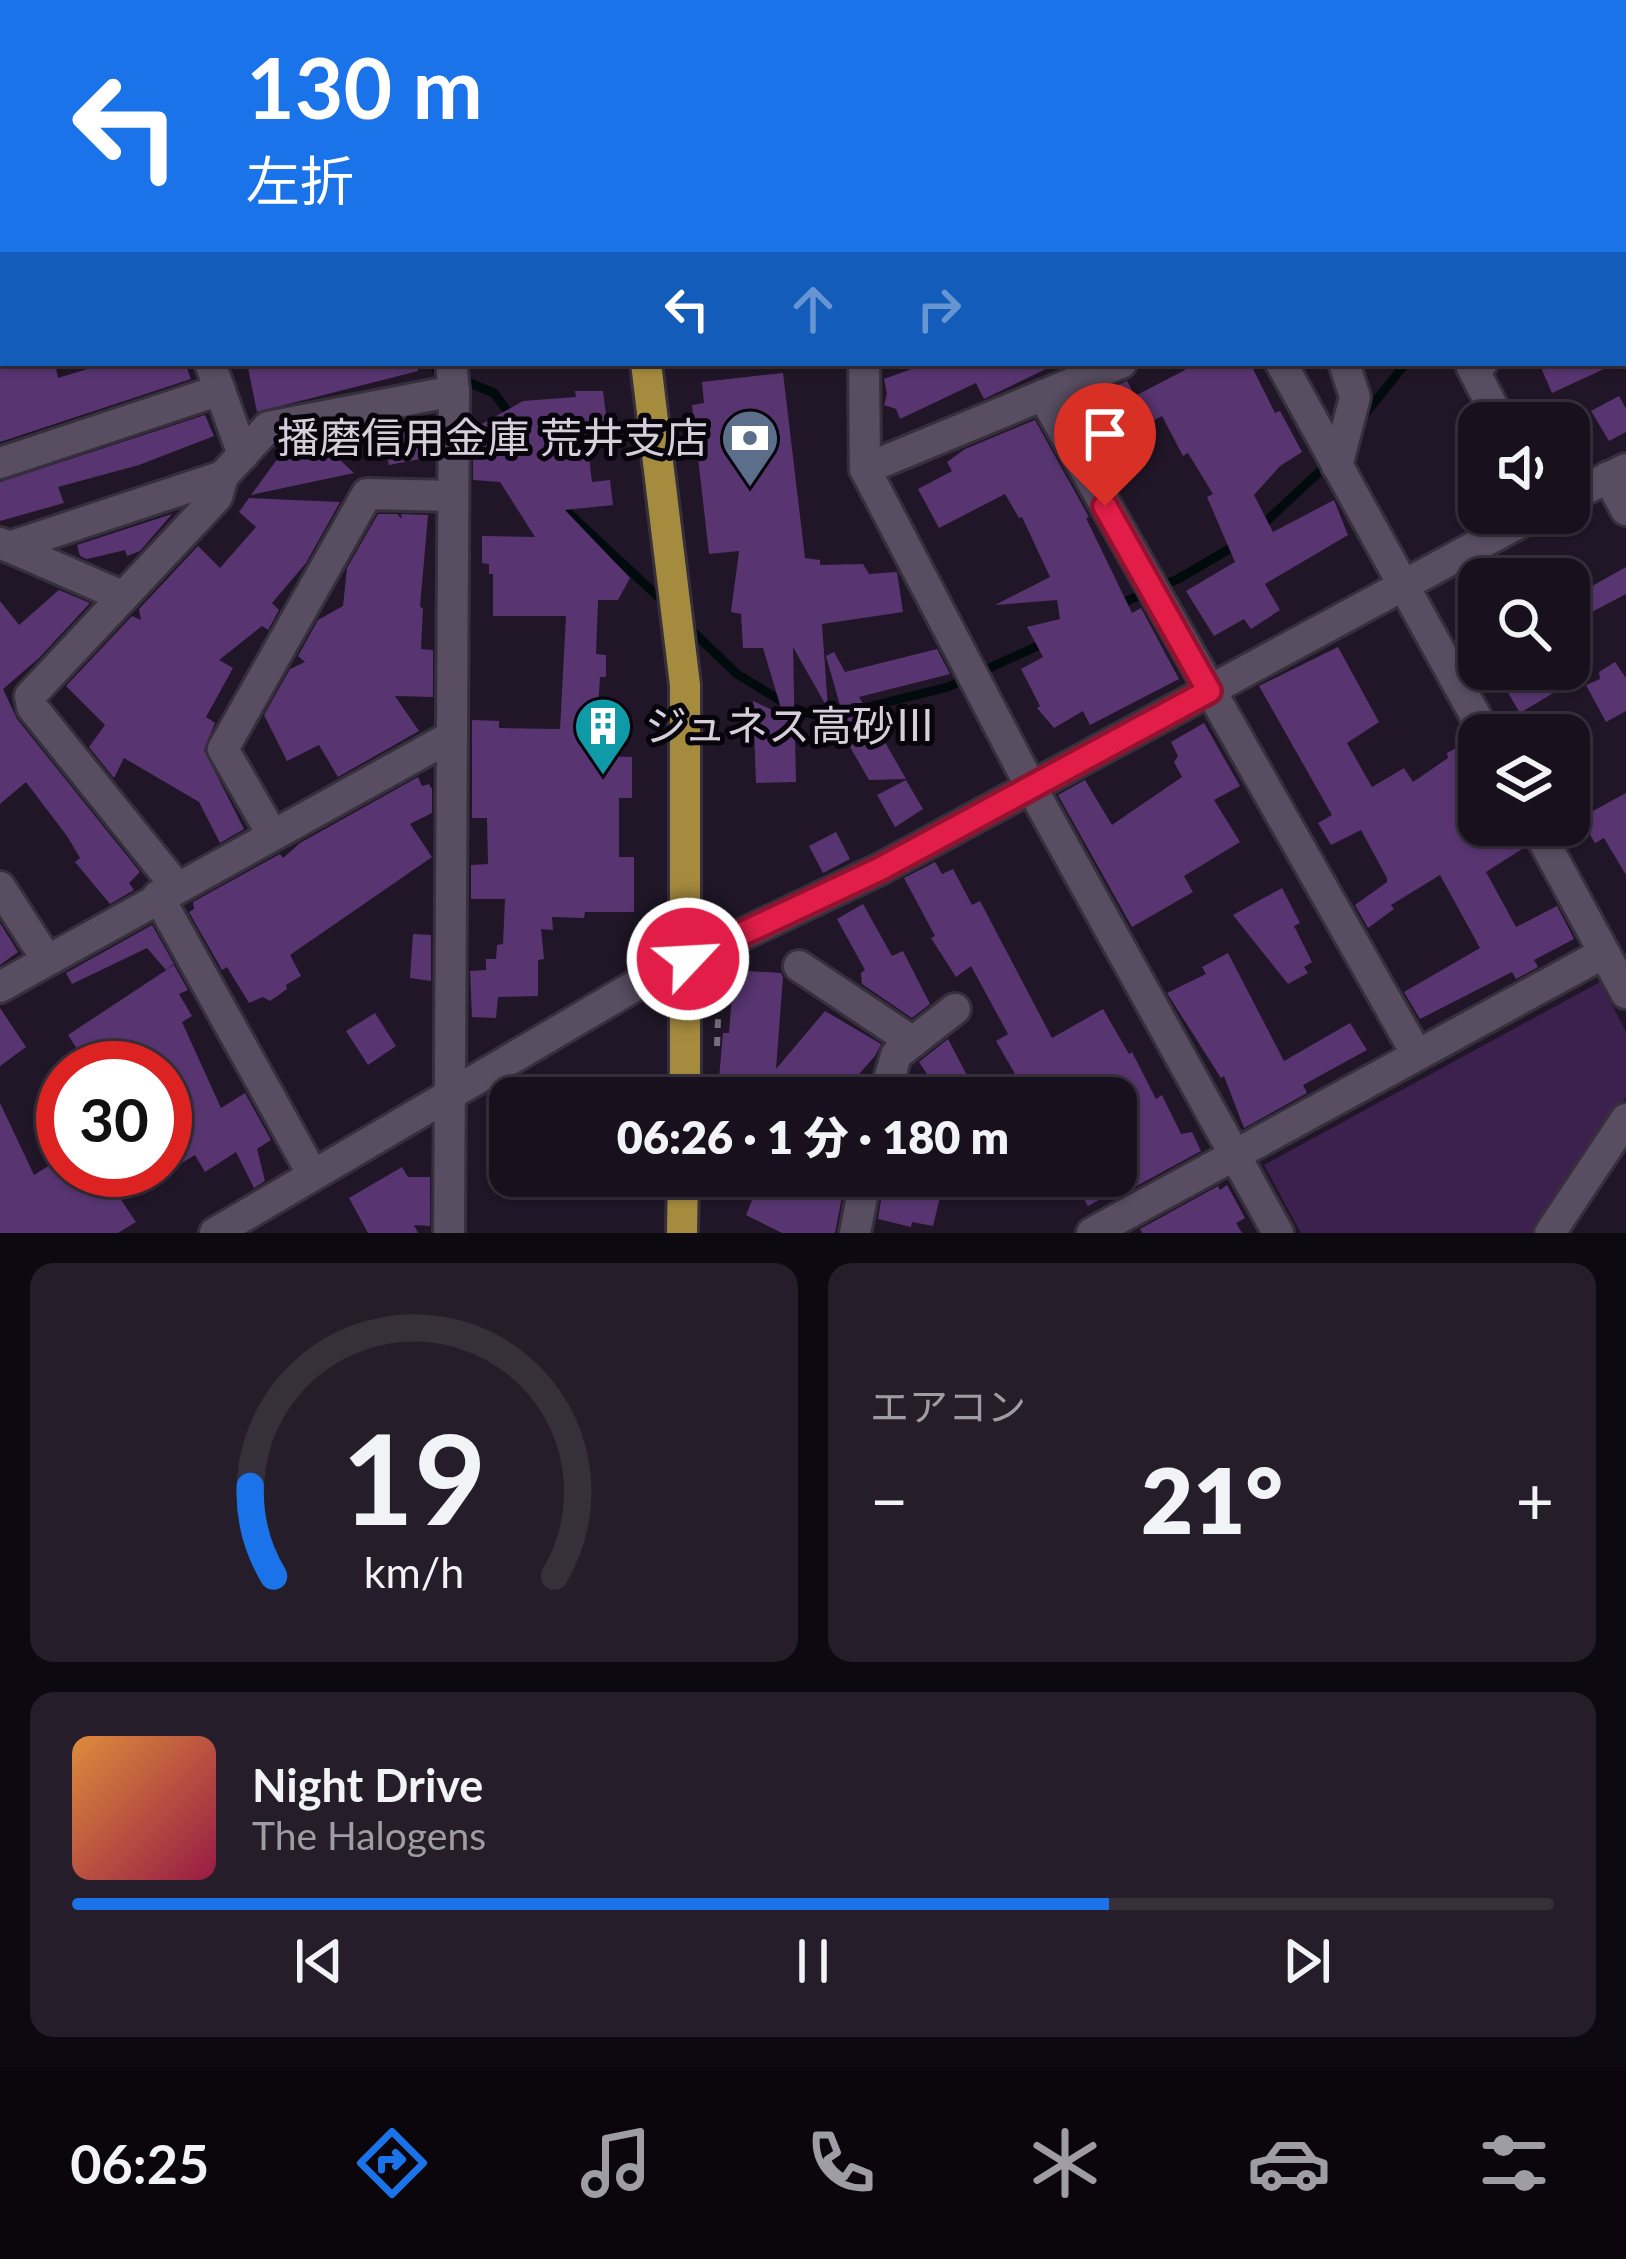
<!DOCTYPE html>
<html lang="ja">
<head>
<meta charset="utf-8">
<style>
	:root { --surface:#18101d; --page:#251e2a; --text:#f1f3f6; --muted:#9f9da4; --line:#36303b; --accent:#1a73e8 }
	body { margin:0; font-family:Lato,"Noto Sans JP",sans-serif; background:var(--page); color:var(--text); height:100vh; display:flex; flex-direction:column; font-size:45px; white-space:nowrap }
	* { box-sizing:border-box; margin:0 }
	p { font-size:39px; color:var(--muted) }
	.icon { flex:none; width:66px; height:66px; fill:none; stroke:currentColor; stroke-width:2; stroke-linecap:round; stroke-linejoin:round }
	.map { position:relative; height:1233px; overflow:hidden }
	.panel { display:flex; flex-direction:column; gap:30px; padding:30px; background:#0d0910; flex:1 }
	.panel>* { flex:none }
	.top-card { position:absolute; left:0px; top:0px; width:1626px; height:366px; box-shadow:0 3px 9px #0004,0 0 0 3px var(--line); background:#1a73e8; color:#fff; overflow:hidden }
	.tools { position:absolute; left:1458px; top:402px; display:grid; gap:24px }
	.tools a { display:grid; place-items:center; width:132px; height:132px; border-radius:24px; background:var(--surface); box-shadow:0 3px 9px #0004,0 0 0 3px var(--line); font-size:60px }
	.speed { position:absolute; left:36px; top:1041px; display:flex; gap:24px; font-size:60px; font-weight:700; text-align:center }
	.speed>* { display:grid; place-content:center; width:156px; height:156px; border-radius:50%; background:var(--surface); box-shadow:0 3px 9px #0004,0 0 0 3px var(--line); line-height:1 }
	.speed .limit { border:18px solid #d22; background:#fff; color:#111 }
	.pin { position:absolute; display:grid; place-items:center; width:102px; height:102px; color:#fff; margin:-123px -51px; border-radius:50% 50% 50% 0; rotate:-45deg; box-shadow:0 0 12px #0007 }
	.pin .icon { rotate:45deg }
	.me { position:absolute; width:132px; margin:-66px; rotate:65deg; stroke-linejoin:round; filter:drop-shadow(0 0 9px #0008) }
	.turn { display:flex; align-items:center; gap:42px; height:252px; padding:0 48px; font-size:54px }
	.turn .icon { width:156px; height:156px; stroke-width:2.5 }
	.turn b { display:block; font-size:84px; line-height:102px }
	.lanes { display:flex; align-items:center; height:114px; padding:0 48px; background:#0003; justify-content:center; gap:60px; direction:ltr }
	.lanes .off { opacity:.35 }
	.big { font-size:90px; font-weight:800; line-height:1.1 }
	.panel .widget { flex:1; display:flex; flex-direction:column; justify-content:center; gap:18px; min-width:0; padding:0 42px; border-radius:24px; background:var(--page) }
	.panel .dial { align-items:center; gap:0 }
	.dial svg { height:312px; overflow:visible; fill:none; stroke:var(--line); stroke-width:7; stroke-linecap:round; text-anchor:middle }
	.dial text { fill:var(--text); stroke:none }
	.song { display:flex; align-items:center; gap:36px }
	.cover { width:144px; height:144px; border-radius:18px; background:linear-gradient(135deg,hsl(30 70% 55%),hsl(340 70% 35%)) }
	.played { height:12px; border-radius:6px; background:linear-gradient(90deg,var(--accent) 70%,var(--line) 70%) }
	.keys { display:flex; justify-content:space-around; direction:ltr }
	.heat { display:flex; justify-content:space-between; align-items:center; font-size:66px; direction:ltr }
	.panel .tiles { flex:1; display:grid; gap:30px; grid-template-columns:1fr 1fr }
	.widget:last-child { grid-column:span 2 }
	.trip { position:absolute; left:489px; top:1077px; width:648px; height:120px; border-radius:24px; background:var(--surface); box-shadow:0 3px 9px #0004,0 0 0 3px var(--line); font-weight:800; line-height:120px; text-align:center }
	.dock { display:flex; height:192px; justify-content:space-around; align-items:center; background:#0a060c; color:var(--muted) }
	.dock .icon { width:84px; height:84px }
	.dock .on { color:var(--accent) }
	.dock b { font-size:54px; color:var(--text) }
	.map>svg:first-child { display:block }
	.green { fill:#3c214f }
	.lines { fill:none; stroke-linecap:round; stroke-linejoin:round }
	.stream { stroke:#010b0d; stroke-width:9 }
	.building { fill:#583571 }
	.minor-casing { stroke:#36303d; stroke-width:36 }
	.major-casing { stroke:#36303d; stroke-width:36 }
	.path { stroke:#776f7d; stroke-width:6; stroke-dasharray:9 9; stroke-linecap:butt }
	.minor { stroke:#584d61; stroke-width:30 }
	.major { stroke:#a58b3e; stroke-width:30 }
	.route-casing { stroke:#92132f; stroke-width:30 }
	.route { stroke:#e11d48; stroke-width:21 }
	.labels { text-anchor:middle; stroke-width:10; stroke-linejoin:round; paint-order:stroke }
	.poi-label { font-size:42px; fill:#d6cfdb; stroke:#07040b; text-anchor:end }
</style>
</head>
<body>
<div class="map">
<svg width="1626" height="1233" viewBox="0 0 1626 1233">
	<rect width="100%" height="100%" fill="#201627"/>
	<polygon class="green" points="1600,982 1626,1032 1626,1097 1535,1233 1301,1233 1264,1165"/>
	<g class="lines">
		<g class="stream">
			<polyline points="167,0 169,3"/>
			<polyline points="1623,266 1626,262"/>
			<polyline points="435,363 436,369 494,393 511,416"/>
			<polyline points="1361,419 1406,363"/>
			<polyline points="559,504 665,603"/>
			<polyline points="1259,528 1330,462"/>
			<polyline points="1117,605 1178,579 1236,545"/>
			<polyline points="685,624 737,674 793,708 824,718 948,687 1044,643"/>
		</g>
	</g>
	<g class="building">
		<polygon points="0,363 55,363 58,378 107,363 185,363 191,379 0,442"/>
		<polygon points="247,363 417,363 418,371 257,412"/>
		<polygon points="928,363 1058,363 984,399 976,383 900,419 896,409 884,405 887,394 884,379"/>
		<polygon points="1182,363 1250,363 1275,413 1280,411 1302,452 1280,466 1254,495 1273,532 1334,500 1348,535 1265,584 1280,610 1251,629 1244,619 1214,636 1186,591 1235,562 1207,497 1213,494 1188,453 1183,456 1162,416 1117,440 1102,412 1094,408 1088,398 1127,381 1135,396 1185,370"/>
		<polygon points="1539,363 1617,363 1552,393"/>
		<polygon points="783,373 805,558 820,560 820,565 863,564 869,574 897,572 903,612 822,624 828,709 793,647 796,782 756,783 753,701 783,715 763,648 743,648 741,614 731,612 739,551 709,554 692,405 704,403 702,382"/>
		<polygon points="575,391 603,391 607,422 585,424 592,482 610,480 613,505 565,510 630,578 618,600 598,600 596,654 606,655 606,677 600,677 595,756 632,757 632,798 619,798 619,857 634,857 634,912 585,912 584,918 552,917 553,930 541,929 544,959 538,960 538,996 498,997 496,1018 472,1017 470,971 486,970 486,959 496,959 497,945 503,944 505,899 471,899 471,865 488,864 487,818 472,818 472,720 499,721 499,728 560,729 566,616 493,616 493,574 489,574 489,564 482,563 482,536 535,537 500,482 473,480 473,429 523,401 576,397"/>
		<polygon points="1619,396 1626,409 1626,432 1609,441 1591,411"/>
		<polygon points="205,415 214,436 139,465 58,487 64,503 0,521 0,482"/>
		<polygon points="422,420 430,457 389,465 382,434"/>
		<polygon points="1035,420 1089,517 1086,518 1132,613 1141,608 1179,679 1090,725 1083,711 1054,728 1037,708 1040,706 1021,669 1043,657 1027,627 1060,619 1057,600 995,605 1050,577 1022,517 1019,518 1005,494 939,528 918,489 952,471 947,462 965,449"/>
		<polygon points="316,438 354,473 251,495 281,454 278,452 284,444"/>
		<polygon points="249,498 340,502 306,563 272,603 279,610 268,630 262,626 219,660 233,668 206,717 215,723 204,750 244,829 220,843 199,802 124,758 114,778 89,747 105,725 66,686 132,616 141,620 139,609 198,546 220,568 256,527 239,512"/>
		<polygon points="172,514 140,551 127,556 125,550 87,559 80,556 77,545"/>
		<polygon points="378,514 397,514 402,519 401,514 428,515 420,607 423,608 421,649 433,650 433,697 395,696 419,731 338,777 319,745 287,761 264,715 290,669 305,662 298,656 318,620 343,606 347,568"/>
		<polygon points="1626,567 1626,594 1569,624 1569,599"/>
		<polygon points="59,590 90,603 39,658 3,689 17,719 140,872 129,883 134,890 110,904 75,862 80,858 67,836 26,782 0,804 0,601 19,625"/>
		<polygon points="1338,647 1379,722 1347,743 1372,787 1404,768 1413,782 1448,758 1447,753 1467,742 1479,761 1479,790 1470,795 1479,810 1479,825 1516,825 1525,847 1486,872 1516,927 1557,906 1574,939 1534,960 1538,967 1516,979 1512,972 1420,1019 1404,992 1480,948 1440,875 1391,905 1394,909 1368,928 1355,905 1387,882 1387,878 1361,830 1331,845 1318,823 1332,815 1259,686"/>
		<polygon points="937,649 950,674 859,697 906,779 869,780 842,733 847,730 826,656 834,652 845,672"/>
		<polygon points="1615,662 1626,678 1626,711 1606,722 1586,685 1600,679 1599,672"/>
		<polygon points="1494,669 1542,669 1555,692 1520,713"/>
		<polygon points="1204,723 1240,786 1214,800 1240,842 1184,876 1193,892 1132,927 1058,795 1085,780 1112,825 1182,777 1174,762 1178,756 1171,742"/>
		<polygon points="418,777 422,786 429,784 432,789 432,813 410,824 432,857 290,955 301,976 286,985 287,989 270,1001 263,997 249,1003 227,967 222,970 189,912 194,909 193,902 280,854 283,858 300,843"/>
		<polygon points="906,780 923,809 895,827 877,795"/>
		<polygon points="1626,793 1626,875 1604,838 1595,843 1580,818"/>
		<polygon points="836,832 850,859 823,873 809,846"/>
		<polygon points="935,862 942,874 953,869 972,905 980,901 1052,1038 1103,1009 1129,1054 1132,1052 1156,1099 1162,1095 1181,1134 1192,1132 1201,1151 1120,1195 1117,1190 1088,1206 1072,1176 1116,1176 1116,1098 1029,1098 996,1041 1008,1034 971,966 956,977 931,938 935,936 904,878"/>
		<polygon points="1282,888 1300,923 1294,926 1312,962 1304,967 1308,973 1288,984 1233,915"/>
		<polygon points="863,904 892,956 903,951 930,1004 912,1018 862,984 861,973 865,970 837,919"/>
		<polygon points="0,923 18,952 0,965"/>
		<polygon points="152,925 174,964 166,970 147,948 72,984 66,973"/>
		<polygon points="413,934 431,935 431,981 410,978"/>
		<polygon points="1228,953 1284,1061 1350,1023 1367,1050 1303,1085 1307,1093 1244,1128 1224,1076 1221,1078 1167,993 1206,974 1202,967"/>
		<polygon points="174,965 188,990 179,994 192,1016 182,1022 221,1108 245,1093 271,1140 257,1149 265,1181 254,1188 236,1152 205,1172 195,1155 121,1200 136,1222 118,1233 0,1233 0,1103 34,1175 63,1157 63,1170 165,1170 165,1068 139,1068 125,1042 88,1066 68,1035"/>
		<polygon points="734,970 781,973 783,977 776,1069 825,1011 881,1044 875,1056 850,1084 847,1098 718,1090 723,1033 729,1033"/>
		<polygon points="0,1008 26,1047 0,1066"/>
		<polygon points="375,1013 396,1046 368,1065 346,1031"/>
		<polygon points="948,1039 971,1083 968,1086 976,1098 943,1098 919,1062"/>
		<polygon points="402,1167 408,1177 430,1177 430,1226 414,1225 418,1233 368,1233 349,1198"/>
		<polygon points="762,1176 846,1176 835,1233 782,1233 746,1215"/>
		<polygon points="885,1176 945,1176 933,1226 912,1222 911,1227 878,1219"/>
		<polygon points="1227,1185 1245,1218 1236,1223 1242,1233 1142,1233 1140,1229 1218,1186 1220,1190"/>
	</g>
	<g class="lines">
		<defs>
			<g id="minor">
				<polyline points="96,0 97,3"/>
				<polyline points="409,0 410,3"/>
				<polyline points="1141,0 1141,3"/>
				<polyline points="1548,0 1549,3"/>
				<polyline points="146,3 152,0"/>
				<polyline points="889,3 889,0"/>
				<polyline points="1623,38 1626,37"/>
				<polyline points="0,158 3,157"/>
				<polyline points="1623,194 1626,197"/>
				<polyline points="0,335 3,334"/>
				<polyline points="210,363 243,455"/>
				<polyline points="864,363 865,469"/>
				<polyline points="1121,363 865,469 1030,785 1278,1233"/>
				<polyline points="1281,363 1486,735"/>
				<polyline points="1482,363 1472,367 1501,423"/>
				<polyline points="1043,395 1416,1053"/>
				<polyline points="0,463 220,390"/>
				<polyline points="1337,466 1355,397 1344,363"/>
				<polyline points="1608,477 1626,510"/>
				<polyline points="1569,497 1626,469"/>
				<polyline points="0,543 122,596"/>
				<polyline points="9,547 223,476 268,427 454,391"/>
				<polyline points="1535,825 1626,993"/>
				<polyline points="272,834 223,749 367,494 453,496"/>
				<polyline points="176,886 32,707 30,696 217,497 223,476"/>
				<polyline points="0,887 47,960"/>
				<polyline points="158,896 313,1175"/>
				<polyline points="799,966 913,1042"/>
				<polyline points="0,987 452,736"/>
				<polyline points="884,1098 896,1055 955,1009"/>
				<polyline points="215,1233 638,984 880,869 1537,513"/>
				<polyline points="449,1233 454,391 451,363"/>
				<polyline points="855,1233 866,1176"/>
				<polyline points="1092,1233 1604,953"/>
				<polyline points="1550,1233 1626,1119"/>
			</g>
			<g id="major">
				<polyline points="609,0 609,3"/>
				<polyline points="646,363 685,685 685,1098"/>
				<polyline points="682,1233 683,1176"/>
			</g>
		</defs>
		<use href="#minor" class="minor-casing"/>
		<use href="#major" class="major-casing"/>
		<polyline class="path" points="717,1046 719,992"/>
		<use href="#minor" class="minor"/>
		<use href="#major" class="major"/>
	</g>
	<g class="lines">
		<defs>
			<polyline id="route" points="688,959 880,869 1209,691 1105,506"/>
		</defs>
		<use href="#route" class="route-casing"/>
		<use href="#route" class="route"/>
	</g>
	<defs>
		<symbol id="bank-pin" viewBox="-11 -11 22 30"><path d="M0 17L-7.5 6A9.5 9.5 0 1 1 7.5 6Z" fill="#5c6f8a" stroke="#07040b"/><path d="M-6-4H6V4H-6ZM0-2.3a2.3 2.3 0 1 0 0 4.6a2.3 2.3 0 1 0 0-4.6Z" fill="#fff"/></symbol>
		<symbol id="building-pin" viewBox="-11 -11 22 30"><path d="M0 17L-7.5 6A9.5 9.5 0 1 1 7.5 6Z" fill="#0f9aa8" stroke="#07040b"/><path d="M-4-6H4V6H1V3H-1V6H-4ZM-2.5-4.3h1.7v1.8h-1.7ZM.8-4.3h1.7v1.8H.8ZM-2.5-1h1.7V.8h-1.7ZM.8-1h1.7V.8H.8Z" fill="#fff"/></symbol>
	</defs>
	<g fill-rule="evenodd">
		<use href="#bank-pin" x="717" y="405" width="66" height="90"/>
		<use href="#building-pin" x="570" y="693" width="66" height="90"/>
	</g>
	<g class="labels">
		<g class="poi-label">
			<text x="708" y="453">播磨信用金庫 荒井支店</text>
			<text x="645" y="741" text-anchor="start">ジュネス高砂Ⅲ</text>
		</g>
	</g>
</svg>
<div class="tools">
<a><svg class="icon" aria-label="sound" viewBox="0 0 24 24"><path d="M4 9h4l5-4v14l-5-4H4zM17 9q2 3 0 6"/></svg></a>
<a><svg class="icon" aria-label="search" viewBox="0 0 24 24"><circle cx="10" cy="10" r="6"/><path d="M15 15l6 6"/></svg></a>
<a><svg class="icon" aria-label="layers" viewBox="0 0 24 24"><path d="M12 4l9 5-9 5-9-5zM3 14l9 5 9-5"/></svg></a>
</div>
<div class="speed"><div class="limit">30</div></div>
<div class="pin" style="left:1105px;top:506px;background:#d93025"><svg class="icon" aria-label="arrive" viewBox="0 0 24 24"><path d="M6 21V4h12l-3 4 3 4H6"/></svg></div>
<svg class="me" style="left:688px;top:959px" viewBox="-20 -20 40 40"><circle r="17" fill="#e11d48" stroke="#fff" stroke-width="3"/><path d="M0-11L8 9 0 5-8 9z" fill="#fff"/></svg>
<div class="trip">06:26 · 1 分 · 180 m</div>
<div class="top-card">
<div class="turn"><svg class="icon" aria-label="left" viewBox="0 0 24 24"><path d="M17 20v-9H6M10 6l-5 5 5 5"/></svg><div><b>130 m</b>左折</div></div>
<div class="lanes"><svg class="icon" aria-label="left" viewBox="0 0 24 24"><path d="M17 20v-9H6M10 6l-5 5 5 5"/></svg><svg class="icon off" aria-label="ahead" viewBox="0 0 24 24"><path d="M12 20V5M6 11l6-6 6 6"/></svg><svg class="icon off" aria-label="right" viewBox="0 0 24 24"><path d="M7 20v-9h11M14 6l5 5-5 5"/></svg></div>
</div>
</div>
<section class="panel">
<div class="tiles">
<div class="widget dial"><svg viewBox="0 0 100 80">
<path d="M14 69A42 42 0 1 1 86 69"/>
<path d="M14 69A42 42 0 0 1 8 46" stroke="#1a73e8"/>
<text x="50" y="56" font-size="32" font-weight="700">19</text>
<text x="50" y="72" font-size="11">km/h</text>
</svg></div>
<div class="widget"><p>エアコン</p>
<div class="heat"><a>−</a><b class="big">21°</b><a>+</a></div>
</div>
<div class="widget">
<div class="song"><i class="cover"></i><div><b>Night Drive</b><p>The Halogens</p></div></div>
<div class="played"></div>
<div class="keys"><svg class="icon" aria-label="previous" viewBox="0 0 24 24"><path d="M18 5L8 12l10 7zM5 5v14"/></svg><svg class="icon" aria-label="pause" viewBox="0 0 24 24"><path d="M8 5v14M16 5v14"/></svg><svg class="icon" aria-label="next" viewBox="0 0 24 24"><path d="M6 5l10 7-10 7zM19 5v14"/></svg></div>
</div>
</div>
</section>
<nav class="dock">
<b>06:25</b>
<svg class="icon on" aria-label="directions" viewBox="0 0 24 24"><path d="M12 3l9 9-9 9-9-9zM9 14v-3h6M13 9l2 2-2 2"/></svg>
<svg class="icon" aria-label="music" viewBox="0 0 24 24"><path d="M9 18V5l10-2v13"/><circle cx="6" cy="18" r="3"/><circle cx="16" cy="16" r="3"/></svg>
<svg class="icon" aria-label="phone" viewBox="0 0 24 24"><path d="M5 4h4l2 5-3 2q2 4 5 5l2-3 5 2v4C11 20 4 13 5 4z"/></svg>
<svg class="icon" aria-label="climate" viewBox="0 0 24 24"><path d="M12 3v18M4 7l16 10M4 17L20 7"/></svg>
<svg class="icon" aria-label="car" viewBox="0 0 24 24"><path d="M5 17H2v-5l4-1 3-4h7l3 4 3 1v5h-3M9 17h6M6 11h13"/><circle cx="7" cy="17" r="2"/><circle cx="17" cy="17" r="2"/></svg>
<svg class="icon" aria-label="filters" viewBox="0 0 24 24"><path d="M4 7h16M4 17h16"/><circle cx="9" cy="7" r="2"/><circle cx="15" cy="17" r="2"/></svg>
</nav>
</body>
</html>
